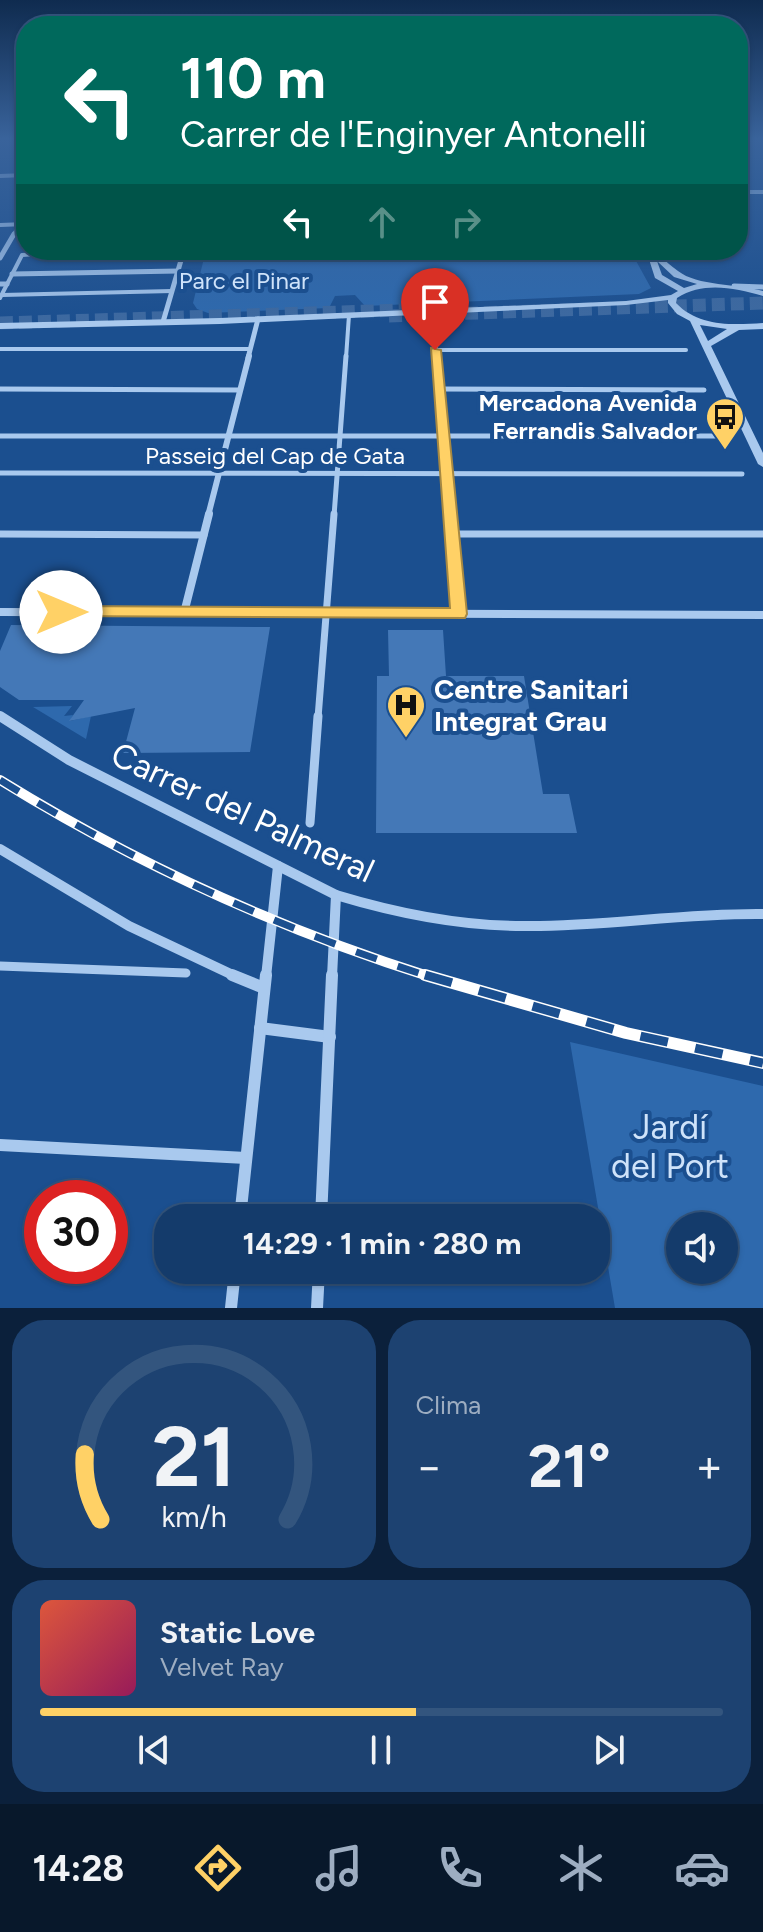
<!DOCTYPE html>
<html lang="es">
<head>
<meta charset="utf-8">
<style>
	:root { --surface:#143b6b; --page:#1d4271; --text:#f1f3f6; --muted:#9dadc1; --line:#33557e; --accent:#ffd166 }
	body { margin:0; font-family:Figtree,sans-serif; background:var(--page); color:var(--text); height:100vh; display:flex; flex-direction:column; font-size:30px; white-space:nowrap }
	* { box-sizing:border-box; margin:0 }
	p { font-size:26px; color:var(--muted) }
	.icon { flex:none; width:44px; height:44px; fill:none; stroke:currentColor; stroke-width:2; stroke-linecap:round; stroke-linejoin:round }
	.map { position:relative; height:1308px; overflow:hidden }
	.sheet { display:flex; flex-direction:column; gap:12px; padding:12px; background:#0b203b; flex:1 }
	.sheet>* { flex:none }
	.top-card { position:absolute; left:16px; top:16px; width:732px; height:244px; border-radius:32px; box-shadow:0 2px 6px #0004,0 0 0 2px var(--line); background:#00695c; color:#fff; overflow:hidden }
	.buttons { position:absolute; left:666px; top:1212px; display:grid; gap:16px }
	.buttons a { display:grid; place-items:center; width:72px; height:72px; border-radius:50%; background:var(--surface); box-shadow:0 2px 6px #0004,0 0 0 2px var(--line); font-size:40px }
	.speed { position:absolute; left:24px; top:1180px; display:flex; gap:16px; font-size:40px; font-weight:700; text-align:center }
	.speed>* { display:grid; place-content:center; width:104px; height:104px; border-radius:50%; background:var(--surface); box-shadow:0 2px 6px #0004,0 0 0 2px var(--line); line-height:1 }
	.speed .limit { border:12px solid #d22; background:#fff; color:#111 }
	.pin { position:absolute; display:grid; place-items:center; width:68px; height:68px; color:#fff; margin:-82px -34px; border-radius:50% 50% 50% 0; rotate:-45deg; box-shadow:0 0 8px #0007 }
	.pin .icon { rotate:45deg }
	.me { position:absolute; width:88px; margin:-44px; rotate:90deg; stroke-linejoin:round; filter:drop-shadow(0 0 6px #0008) }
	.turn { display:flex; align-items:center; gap:28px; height:168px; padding:0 32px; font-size:36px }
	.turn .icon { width:104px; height:104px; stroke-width:2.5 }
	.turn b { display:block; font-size:56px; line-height:68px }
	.lanes { display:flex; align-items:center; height:76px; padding:0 32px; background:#0003; justify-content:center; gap:40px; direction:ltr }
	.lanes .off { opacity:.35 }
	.big { font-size:60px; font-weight:700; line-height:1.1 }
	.sheet .widget { flex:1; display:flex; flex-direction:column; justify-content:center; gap:12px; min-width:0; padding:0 28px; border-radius:32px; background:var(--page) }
	.sheet .dial { align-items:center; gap:0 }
	.dial svg { height:208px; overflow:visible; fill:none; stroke:var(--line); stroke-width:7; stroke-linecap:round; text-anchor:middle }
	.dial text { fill:var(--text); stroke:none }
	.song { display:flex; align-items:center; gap:24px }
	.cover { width:96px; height:96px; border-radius:12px; background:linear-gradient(135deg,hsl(10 70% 55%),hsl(330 70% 35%)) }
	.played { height:8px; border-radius:4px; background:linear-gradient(90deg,var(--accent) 55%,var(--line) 55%) }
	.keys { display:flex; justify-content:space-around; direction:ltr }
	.heat { display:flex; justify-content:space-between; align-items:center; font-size:44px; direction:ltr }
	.sheet .tiles { flex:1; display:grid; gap:12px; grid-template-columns:1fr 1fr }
	.widget:last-child { grid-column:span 2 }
	.trip { position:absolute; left:154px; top:1204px; width:456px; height:80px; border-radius:32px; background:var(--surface); box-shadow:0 2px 6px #0004,0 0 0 2px var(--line); font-weight:700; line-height:80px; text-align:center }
	.menu { display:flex; height:128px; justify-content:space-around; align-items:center; background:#08182b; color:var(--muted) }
	.menu .icon { width:56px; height:56px }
	.menu .on { color:var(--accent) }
	.menu b { font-size:36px; color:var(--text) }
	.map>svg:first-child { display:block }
	.green { fill:#2e69ad; fill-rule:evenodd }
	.building { fill:#4478b7 }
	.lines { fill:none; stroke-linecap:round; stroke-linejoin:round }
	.trunk-tunnel { stroke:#3d69a0; stroke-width:13; stroke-dasharray:13 6; stroke-linecap:butt }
	.pedestrian-far3 { stroke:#a9c9ee; stroke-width:4 }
	.pedestrian-far2 { stroke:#a9c9ee; stroke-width:5 }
	.pedestrian-far1 { stroke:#a9c9ee; stroke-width:7 }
	.pedestrian { stroke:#a9c9ee; stroke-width:9 }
	.minor-far5 { stroke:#a9c9ee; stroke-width:4 }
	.minor-far4 { stroke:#a9c9ee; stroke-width:5 }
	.minor-far3 { stroke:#a9c9ee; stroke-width:6 }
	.minor-far2 { stroke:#a9c9ee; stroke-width:8 }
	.minor-far1 { stroke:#a9c9ee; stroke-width:10 }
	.minor { stroke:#a9c9ee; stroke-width:12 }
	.tertiary { fill:#a9c9ee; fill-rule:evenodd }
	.rail-far1-casing { stroke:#fff; stroke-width:10 }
	.rail-casing { stroke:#fff; stroke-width:12 }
	.rail-far1 { stroke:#1b4f8f; stroke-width:7; stroke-dasharray:22; stroke-linecap:butt }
	.rail { stroke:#1b4f8f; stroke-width:9; stroke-dasharray:28; stroke-linecap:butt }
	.route { fill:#ffd166; stroke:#a68842; stroke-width:2 }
	.labels { text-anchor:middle; stroke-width:8; stroke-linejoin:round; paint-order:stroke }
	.far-park-label { font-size:24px; fill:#cfe3fa; stroke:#1b4f8f }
	.far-poi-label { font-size:24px; font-weight:bold; fill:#fff; stroke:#1b4f8f; text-anchor:end }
	.far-street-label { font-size:24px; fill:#fff; stroke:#1b4f8f }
	.poi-label { font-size:28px; font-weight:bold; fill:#fff; stroke:#1b4f8f; text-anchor:start }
	.near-street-label { font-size:34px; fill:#fff; stroke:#1b4f8f }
	.near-park-label { font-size:34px; fill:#cfe3fa; stroke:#1b4f8f }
</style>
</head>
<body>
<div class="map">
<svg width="763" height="1308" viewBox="0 0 763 1308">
	<rect width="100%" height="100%" fill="#1b4f8f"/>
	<g class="green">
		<polygon points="206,250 630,250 651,288 639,294 365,306 355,295 335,296 329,308 208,313 197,309 193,303"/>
		<polygon points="72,706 64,716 73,715 70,721 91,716 86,739 33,707"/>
		<path d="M570 1042 763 1086V1308H615ZM724 1226V1270H680V1226Z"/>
	</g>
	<g class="building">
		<polygon points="11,625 270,627 250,752 123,753 135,708 69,721 84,700 19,700 0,687 0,651"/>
		<polygon points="388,630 443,630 446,676 524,676 543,794 569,794 577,833 376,833 377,676 389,676"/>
	</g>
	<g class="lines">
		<g class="trunk-tunnel">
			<polyline points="389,316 763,303"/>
			<polyline points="0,323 402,310"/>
		</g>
		<g class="pedestrian-far3">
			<polyline points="2,295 172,291"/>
			<polyline points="0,298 22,255 52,253 53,250"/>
			<polyline points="0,349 250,349"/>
			<polyline points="435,350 686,350"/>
			<polyline points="346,358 349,315"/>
		</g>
		<g class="pedestrian-far2">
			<polyline points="0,389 240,390"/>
			<polyline points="439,389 704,390"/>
			<polyline points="0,436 724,436"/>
			<polyline points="0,473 742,474"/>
			<polyline points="334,516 346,356"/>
		</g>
		<g class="pedestrian-far1">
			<polyline points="0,534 204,535"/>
			<polyline points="452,534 763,534"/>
			<polyline points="318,718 334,514"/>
		</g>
		<g class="pedestrian">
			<polyline points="310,823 318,716"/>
			<polyline points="0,966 186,973"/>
		</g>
		<g class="minor-far5">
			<polyline points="0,176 26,175"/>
			<polyline points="738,192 763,192"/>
			<polyline points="0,225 26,224"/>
			<polyline points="13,236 20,224"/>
		</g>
		<g class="minor-far4">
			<polyline points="53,250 77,250"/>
			<polyline points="0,258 14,234"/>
			<polyline points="12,274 178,271"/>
			<polyline points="0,284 7,284"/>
			<polyline points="734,286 763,287"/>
			<polyline points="432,311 436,358"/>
			<polyline points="163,322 184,250"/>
			<polyline points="248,358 258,319"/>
		</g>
		<g class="minor-far3">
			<polyline points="436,356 450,516"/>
			<polyline points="208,516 249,356"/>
		</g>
		<g class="minor-far2">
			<polyline points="450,514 459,614"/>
			<polyline points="0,612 763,615"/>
			<polyline points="184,613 209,514"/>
			<polyline points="0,716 3,718"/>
		</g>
		<g class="minor-far1">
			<path d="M0 716 69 760 336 895C399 914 464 927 530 926 608 926 685 913 763 914"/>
			<polyline points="0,849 129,926 237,977"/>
			<polyline points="266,977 278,866"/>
			<polyline points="332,977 336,895"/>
		</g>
		<g class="minor">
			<polyline points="232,975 264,988"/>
			<polyline points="260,1028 330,1037"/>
			<polyline points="0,1145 246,1158"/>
			<polyline points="240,1218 266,975"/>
			<polyline points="321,1218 332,975"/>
			<polyline points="231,1308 235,1270"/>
			<polyline points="317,1308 319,1270"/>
		</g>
		<path class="tertiary" d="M646 250H654C662 257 669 265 678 271 697 286 738 284 763 291V296C734 288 704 281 677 298L676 303C699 327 732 325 763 323V329L739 330 711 346 763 453V467L758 464 690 321 677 314 668 303V300L626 305 220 324 0 329V323L220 318 626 301 671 295 678 291 655 278ZM657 261 674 277 697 284 684 288 662 275ZM700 325 727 329 708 341Z"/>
		<defs>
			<path id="rail-far1" d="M0 780C136 864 279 929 431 977"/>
			<polyline id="rail" points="425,975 626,1033 763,1063"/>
		</defs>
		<use href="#rail-far1" class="rail-far1-casing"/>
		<use href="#rail" class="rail-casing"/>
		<use href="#rail-far1" class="rail-far1"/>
		<use href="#rail" class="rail"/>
	</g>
	<linearGradient id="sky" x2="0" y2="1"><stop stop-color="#0f2b4f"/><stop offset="0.43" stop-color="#39639b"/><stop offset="1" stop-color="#39639b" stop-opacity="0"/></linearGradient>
	<rect width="763" height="322" fill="url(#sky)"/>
	<polygon class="route" points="431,348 441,350 467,614 465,618 55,616 53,612 61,606 450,608"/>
	<defs>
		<symbol id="bus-pin" viewBox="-11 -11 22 30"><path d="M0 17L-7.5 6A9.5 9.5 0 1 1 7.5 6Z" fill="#ffd166" stroke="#1b4f8f"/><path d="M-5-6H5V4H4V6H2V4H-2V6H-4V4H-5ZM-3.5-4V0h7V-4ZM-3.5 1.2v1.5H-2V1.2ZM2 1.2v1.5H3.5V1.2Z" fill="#111"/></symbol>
		<symbol id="hospital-pin" viewBox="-11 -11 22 30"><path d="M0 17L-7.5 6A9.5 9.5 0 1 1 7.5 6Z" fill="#ffd166" stroke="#1b4f8f"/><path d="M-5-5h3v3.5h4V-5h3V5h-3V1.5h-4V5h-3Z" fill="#111"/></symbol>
	</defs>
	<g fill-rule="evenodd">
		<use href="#bus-pin" x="703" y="395" width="44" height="60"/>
		<use href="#hospital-pin" x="384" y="683" width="44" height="60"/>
	</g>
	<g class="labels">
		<g class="far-park-label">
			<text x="244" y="289">Parc el Pinar</text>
		</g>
		<g class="far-poi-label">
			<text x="697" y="411">Mercadona Avenida<tspan x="697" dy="28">Ferrandis Salvador</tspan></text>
		</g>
		<g class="far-street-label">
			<text x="275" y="464">Passeig del Cap de Gata</text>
		</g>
		<g class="poi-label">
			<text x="434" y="699">Centre Sanitari<tspan x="434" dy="32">Integrat Grau</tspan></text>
		</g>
		<g class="near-street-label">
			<text transform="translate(243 812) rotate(25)" y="12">Carrer del Palmeral</text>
		</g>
		<g class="near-park-label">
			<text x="670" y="1139">Jardí<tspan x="670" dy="39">del Port</tspan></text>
		</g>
	</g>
</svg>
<div class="buttons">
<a><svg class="icon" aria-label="sound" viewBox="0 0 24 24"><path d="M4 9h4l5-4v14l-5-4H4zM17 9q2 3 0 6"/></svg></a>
</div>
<div class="speed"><div class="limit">30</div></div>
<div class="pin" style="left:435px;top:350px;background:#d93025"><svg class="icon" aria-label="arrive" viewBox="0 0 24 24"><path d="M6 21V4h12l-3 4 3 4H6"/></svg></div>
<svg class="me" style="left:61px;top:612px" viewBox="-20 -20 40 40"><circle r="19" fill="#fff"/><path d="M0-13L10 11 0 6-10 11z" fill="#ffd166"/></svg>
<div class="trip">14:29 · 1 min · 280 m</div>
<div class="top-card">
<div class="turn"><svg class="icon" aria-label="left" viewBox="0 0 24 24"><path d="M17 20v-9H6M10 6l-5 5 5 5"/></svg><div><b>110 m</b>Carrer de l'Enginyer Antonelli</div></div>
<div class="lanes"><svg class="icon" aria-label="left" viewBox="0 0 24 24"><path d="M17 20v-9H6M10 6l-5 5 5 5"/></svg><svg class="icon off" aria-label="ahead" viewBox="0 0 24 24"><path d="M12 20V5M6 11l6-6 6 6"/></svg><svg class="icon off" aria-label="right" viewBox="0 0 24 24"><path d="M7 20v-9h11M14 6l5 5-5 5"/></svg></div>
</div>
</div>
<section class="sheet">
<div class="tiles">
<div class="widget dial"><svg viewBox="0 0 100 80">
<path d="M14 69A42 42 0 1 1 86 69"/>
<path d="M14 69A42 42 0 0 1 8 44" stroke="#ffd166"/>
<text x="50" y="56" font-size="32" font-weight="700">21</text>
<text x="50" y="72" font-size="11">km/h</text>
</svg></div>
<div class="widget"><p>Clima</p>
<div class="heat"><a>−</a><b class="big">21°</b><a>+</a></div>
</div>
<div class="widget">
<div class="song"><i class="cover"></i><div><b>Static Love</b><p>Velvet Ray</p></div></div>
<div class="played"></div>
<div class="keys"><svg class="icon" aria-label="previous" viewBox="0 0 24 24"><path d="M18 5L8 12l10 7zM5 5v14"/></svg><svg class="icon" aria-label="pause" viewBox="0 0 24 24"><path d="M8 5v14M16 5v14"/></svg><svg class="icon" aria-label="next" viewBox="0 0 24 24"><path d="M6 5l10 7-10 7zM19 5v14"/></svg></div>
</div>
</div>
</section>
<nav class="menu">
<b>14:28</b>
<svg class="icon on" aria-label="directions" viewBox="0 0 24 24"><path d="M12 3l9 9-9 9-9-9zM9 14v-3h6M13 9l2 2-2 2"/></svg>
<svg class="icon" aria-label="music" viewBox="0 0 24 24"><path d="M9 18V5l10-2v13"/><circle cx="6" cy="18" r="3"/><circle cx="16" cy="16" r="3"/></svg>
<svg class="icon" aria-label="phone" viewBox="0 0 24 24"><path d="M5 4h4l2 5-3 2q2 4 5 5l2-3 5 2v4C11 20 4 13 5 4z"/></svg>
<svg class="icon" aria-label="climate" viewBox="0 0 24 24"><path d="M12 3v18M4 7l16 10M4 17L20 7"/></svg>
<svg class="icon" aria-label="car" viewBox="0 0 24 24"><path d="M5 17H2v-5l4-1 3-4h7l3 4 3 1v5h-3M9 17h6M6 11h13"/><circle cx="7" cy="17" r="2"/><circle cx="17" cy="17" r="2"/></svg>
</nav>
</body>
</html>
